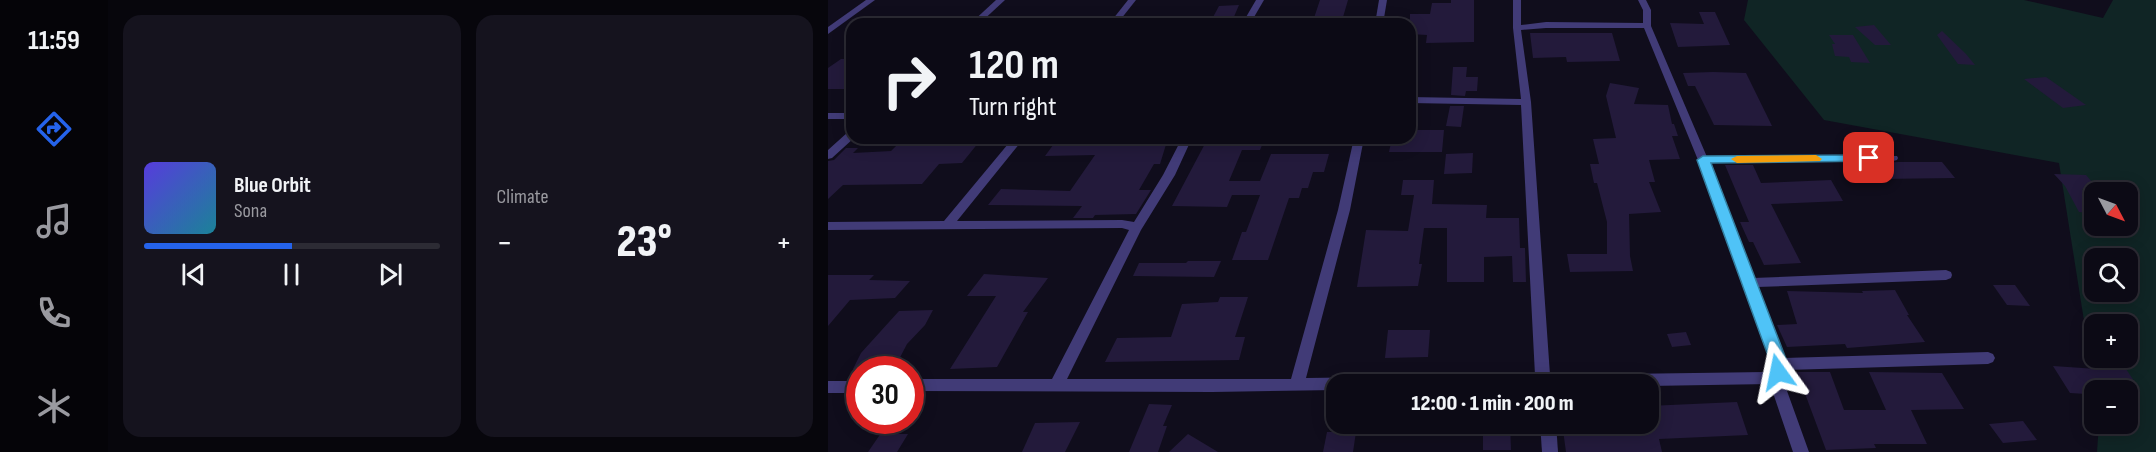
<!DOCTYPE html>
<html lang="en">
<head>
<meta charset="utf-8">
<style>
	:root { --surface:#0c0a15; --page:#15131e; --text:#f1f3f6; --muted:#9a9aa0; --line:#2c2b34; --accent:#2563eb }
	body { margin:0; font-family:"Sofia Sans Condensed",sans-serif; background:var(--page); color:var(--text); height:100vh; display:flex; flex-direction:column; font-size:22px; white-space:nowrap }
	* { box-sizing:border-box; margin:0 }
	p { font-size:20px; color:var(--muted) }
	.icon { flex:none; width:33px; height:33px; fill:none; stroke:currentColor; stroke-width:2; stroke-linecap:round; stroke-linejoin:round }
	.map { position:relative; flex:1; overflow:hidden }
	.details { display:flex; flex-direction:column; gap:15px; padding:15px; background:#07060c; width:720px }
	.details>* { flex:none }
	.top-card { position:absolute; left:18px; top:18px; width:570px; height:126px; border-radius:18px; box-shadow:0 3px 15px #0003,0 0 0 2px var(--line); background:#0c0a15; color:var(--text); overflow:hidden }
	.needle { width:39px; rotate:131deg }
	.tools { position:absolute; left:1256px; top:182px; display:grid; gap:12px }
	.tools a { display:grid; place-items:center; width:54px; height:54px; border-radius:12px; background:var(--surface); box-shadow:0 3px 15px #0003,0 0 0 2px var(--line); font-size:30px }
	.speed { position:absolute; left:18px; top:356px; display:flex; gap:12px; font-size:30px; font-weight:700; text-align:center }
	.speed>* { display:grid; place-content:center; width:78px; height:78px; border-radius:50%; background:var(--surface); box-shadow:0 3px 15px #0003,0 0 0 2px var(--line); line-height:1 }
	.speed .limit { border:9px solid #d22; background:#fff; color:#111 }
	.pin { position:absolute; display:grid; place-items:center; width:51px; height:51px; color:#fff; margin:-26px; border-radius:12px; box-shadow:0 3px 9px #0006 }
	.me { position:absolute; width:66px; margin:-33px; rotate:348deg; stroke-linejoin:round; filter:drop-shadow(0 0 4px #0008) }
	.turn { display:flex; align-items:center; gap:21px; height:126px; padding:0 24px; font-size:27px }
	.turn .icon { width:78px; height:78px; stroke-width:2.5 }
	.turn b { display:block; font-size:42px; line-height:51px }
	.big { font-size:45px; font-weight:800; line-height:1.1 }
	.details .card { flex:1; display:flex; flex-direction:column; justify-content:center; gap:9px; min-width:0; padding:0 21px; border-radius:18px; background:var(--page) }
	.song { display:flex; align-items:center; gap:18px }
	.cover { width:72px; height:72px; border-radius:9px; background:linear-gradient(135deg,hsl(250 70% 55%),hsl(190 70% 35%)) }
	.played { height:6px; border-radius:3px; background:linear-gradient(90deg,var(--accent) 50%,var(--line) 50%) }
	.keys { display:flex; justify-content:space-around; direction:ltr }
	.heat { display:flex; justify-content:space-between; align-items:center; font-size:33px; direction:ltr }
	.details .tiles { flex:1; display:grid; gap:15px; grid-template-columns:repeat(2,1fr) }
	.trip { position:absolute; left:498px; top:374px; width:333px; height:60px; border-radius:18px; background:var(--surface); box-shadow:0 3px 15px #0003,0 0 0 2px var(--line); font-weight:800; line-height:60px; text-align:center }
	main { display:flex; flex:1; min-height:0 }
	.tabs { display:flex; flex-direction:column; width:108px; justify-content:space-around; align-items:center; background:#050408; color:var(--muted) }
	.tabs .icon { width:42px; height:42px }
	.tabs .current { color:var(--accent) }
	.tabs b { font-size:27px; color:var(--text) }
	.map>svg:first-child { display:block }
	.green { fill:#102525; fill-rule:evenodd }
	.building { fill:#231a3b }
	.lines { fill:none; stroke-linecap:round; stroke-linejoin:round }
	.street { fill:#413b77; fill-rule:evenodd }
	.route { fill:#4fc3f7; stroke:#337fa1; stroke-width:1.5 }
	.slow { fill:#f59e0b }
</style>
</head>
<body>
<main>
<nav class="tabs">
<b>11:59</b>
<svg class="icon current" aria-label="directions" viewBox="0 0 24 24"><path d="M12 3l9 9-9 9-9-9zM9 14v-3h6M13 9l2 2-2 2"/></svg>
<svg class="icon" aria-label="music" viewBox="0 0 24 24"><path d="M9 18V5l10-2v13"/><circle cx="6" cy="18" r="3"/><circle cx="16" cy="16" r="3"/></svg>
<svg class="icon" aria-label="phone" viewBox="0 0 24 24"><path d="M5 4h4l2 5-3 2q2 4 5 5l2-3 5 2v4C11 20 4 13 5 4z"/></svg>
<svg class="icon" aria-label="climate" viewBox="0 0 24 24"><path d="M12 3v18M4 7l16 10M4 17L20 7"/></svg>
</nav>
<section class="details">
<div class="tiles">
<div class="card">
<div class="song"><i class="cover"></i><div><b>Blue Orbit</b><p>Sona</p></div></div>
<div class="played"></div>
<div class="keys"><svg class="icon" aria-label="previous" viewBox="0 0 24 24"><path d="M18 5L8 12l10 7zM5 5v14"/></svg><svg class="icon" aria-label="pause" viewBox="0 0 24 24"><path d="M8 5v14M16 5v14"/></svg><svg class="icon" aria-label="next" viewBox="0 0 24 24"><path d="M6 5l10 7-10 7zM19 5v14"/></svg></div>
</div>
<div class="card"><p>Climate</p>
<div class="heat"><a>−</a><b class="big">23°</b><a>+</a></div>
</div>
</div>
</section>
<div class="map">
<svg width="1328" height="452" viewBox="0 0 1328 452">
	<rect width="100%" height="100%" fill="#100d1c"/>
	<path class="green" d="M920 0H1196L1275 18 1285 0H1328V452H1269L1271 423H1299V390H1267L1231 163 996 120 916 20ZM1266 192H1299V225H1266ZM1266 258H1299V291H1266ZM1266 324H1299V357H1266Z"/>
	<g class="building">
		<polygon points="492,0 520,0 513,24 484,24"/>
		<polygon points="623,0 646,0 646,42 598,43 599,35 582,34 582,14 602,14 604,3 623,3"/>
		<polygon points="411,5 405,19 384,19 391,6"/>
		<polygon points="871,12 887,12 902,45 850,47 842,23 876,24"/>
		<polygon points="1046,25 1063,45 1047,45 1027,27"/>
		<polygon points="1114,31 1138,54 1147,65 1130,64 1109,35"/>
		<polygon points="702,33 784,33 792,61 739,62 738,57 705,58"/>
		<polygon points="1001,35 1025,35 1042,63 1023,62 1021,57 1007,56 1004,44 1007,44"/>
		<polygon points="13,59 24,59 24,89 0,89 0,68"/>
		<polygon points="625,67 639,67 638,77 650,77 649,91 638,91 637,96 623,95"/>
		<polygon points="885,72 918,73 944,126 886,125 867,86 860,86 855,73"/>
		<polygon points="1218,77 1258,105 1235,108 1196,79"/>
		<polygon points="782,83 811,88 806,104 840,105 844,124 846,124 850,136 844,136 852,159 821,160 827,182 821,182 833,212 801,214 802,256 805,271 742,272 739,254 779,254 779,222 769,183 766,183 762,164 771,164 765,139 788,138 778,96"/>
		<polygon points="622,106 636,106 633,127 618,126"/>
		<polygon points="582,130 616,130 614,152 561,152 564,138 582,138"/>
		<polygon points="262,138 340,138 332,164 326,164 311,190 323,190 308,214 267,215 265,218 245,218 254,206 160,205 173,189 242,191 267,155 217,156 228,141 260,141"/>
		<polygon points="380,138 437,138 432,150 414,150 401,181 432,181 443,154 501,154 496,172 485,172 480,188 474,188 471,198 461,198 440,260 404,260 414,232 418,232 432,195 404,195 399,207 344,206"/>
		<polygon points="151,142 134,163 111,164 94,184 15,185 0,199 0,161 6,160 18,148 30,148 25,153 63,151 70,144"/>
		<polygon points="645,153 644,173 616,174 618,154"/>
		<polygon points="1070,162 1114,162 1127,178 1052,179 1042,164"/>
		<polygon points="897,165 925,165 933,183 1003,180 1015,201 943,204 973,263 936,265 925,242 921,242 912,222 921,222"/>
		<polygon points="1226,174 1258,175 1271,190 1254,189 1266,210 1266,214 1251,212 1237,186"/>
		<polygon points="575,180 606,180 604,204 659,205 658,218 691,218 692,248 697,248 698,282 685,282 684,256 656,257 656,282 619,282 619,228 596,228 591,264 594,264 590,286 529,287 538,230 580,231 586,195 573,195"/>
		<polygon points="360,261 393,261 386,277 305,276 311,263 358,263"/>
		<polygon points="156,274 220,278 195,312 200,312 169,367 122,369 168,296 139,296"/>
		<polygon points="0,275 46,275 41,280 82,281 67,298 22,300 0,326"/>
		<polygon points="1165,285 1187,285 1202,306 1179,305"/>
		<polygon points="1067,290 1081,315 1079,315 1097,342 1019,348 1017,344 959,347 949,325 969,324 959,291 1035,293 1034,291"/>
		<polygon points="392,297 420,297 407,337 417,337 411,360 277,362 289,338 343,337 354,304 390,302"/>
		<polygon points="105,310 97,325 79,344 66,369 25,369 33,353 71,311"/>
		<polygon points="560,330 602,330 600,357 557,358"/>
		<polygon points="858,332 863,345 844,347 839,334"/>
		<polygon points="1278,362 1294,363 1312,390 1256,390 1258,394 1242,393 1225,366 1284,370"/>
		<polygon points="969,372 1002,372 1016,410 1058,410 1041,372 1114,373 1136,409 1083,410 1099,444 1046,444 1048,448 998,450"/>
		<polygon points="909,402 920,435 831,439 834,452 738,452 734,423 820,423 820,406"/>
		<polygon points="321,404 344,405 335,426 339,426 330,452 301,452"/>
		<polygon points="62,420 81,420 70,434 80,434 69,452 40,452"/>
		<polygon points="1195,421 1209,440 1175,443 1161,424"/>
		<polygon points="252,422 237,452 194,452 207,423"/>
		<polygon points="655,423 682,423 683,450 655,450"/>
		<polygon points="499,432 528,432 525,452 495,452"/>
		<polygon points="360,434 390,452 341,452"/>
	</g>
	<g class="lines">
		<g class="street">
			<polygon points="38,0 47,0 0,34 0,27"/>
			<polygon points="168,0 177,0 151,24 142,24"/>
			<polygon points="300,0 308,0 289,24 281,24"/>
			<polygon points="428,0 436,0 422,24 414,24"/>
			<polygon points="551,0 559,0 555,24 547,24"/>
			<path d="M685 0H693V25L718 22 815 23V10L810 0H818L823 10V26L879 157 1069 156 1070 158 1069 160 1065 161 882 163 925 278 1118 270 1123 272 1124 275 1123 278 1118 280 929 287 956 358 1160 352 1165 354 1167 358 1165 362 1160 364 958 370 954 377 981 452H965L942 384 820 386V384H508V390L384 392 82 391V379H224L301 230 294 228 0 230V222L116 221 185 138H196L129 221 294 220 306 222 335 175 354 138H364L347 175 313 230 239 379H463L510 210 526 138H536L522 210 478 378 707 375 693 105 582 103V97L693 99 685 28ZM718 28H816L870 160 944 364 943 369 938 372 722 375 703 102 693 30Z"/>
			<rect x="0" y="113" width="24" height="6"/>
			<polygon points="24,131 24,138 26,138 4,158 0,159 0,150 20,132"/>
			<rect x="0" y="381" width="32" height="12"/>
			<polygon points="712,423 728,423 730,452 714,452"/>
		</g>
	</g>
	<polygon class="route" points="1041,155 1048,158 1046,161 883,163 960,364 956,377 950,379 944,377 942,372 943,364 869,160 875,156"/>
	<polygon class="slow" points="988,155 994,159 992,161 909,163 903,159 909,156"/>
</svg>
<div class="tools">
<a><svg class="needle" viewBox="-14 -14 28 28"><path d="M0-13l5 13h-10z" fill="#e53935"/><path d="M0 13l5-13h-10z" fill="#9a9aa0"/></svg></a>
<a><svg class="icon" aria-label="search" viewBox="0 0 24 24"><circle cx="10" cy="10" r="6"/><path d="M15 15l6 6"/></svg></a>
<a>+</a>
<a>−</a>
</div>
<div class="speed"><div class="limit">30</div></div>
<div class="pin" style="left:1041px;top:158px;background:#d93025"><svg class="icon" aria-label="arrive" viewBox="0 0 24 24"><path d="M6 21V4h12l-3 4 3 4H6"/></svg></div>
<svg class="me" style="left:950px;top:372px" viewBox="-20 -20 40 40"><path d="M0-17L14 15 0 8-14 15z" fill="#4fc3f7" stroke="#fff" stroke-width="4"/></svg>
<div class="trip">12:00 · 1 min · 200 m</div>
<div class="top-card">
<div class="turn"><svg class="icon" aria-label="right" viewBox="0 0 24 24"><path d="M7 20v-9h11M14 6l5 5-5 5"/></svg><div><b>120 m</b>Turn right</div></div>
</div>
</div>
</main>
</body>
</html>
